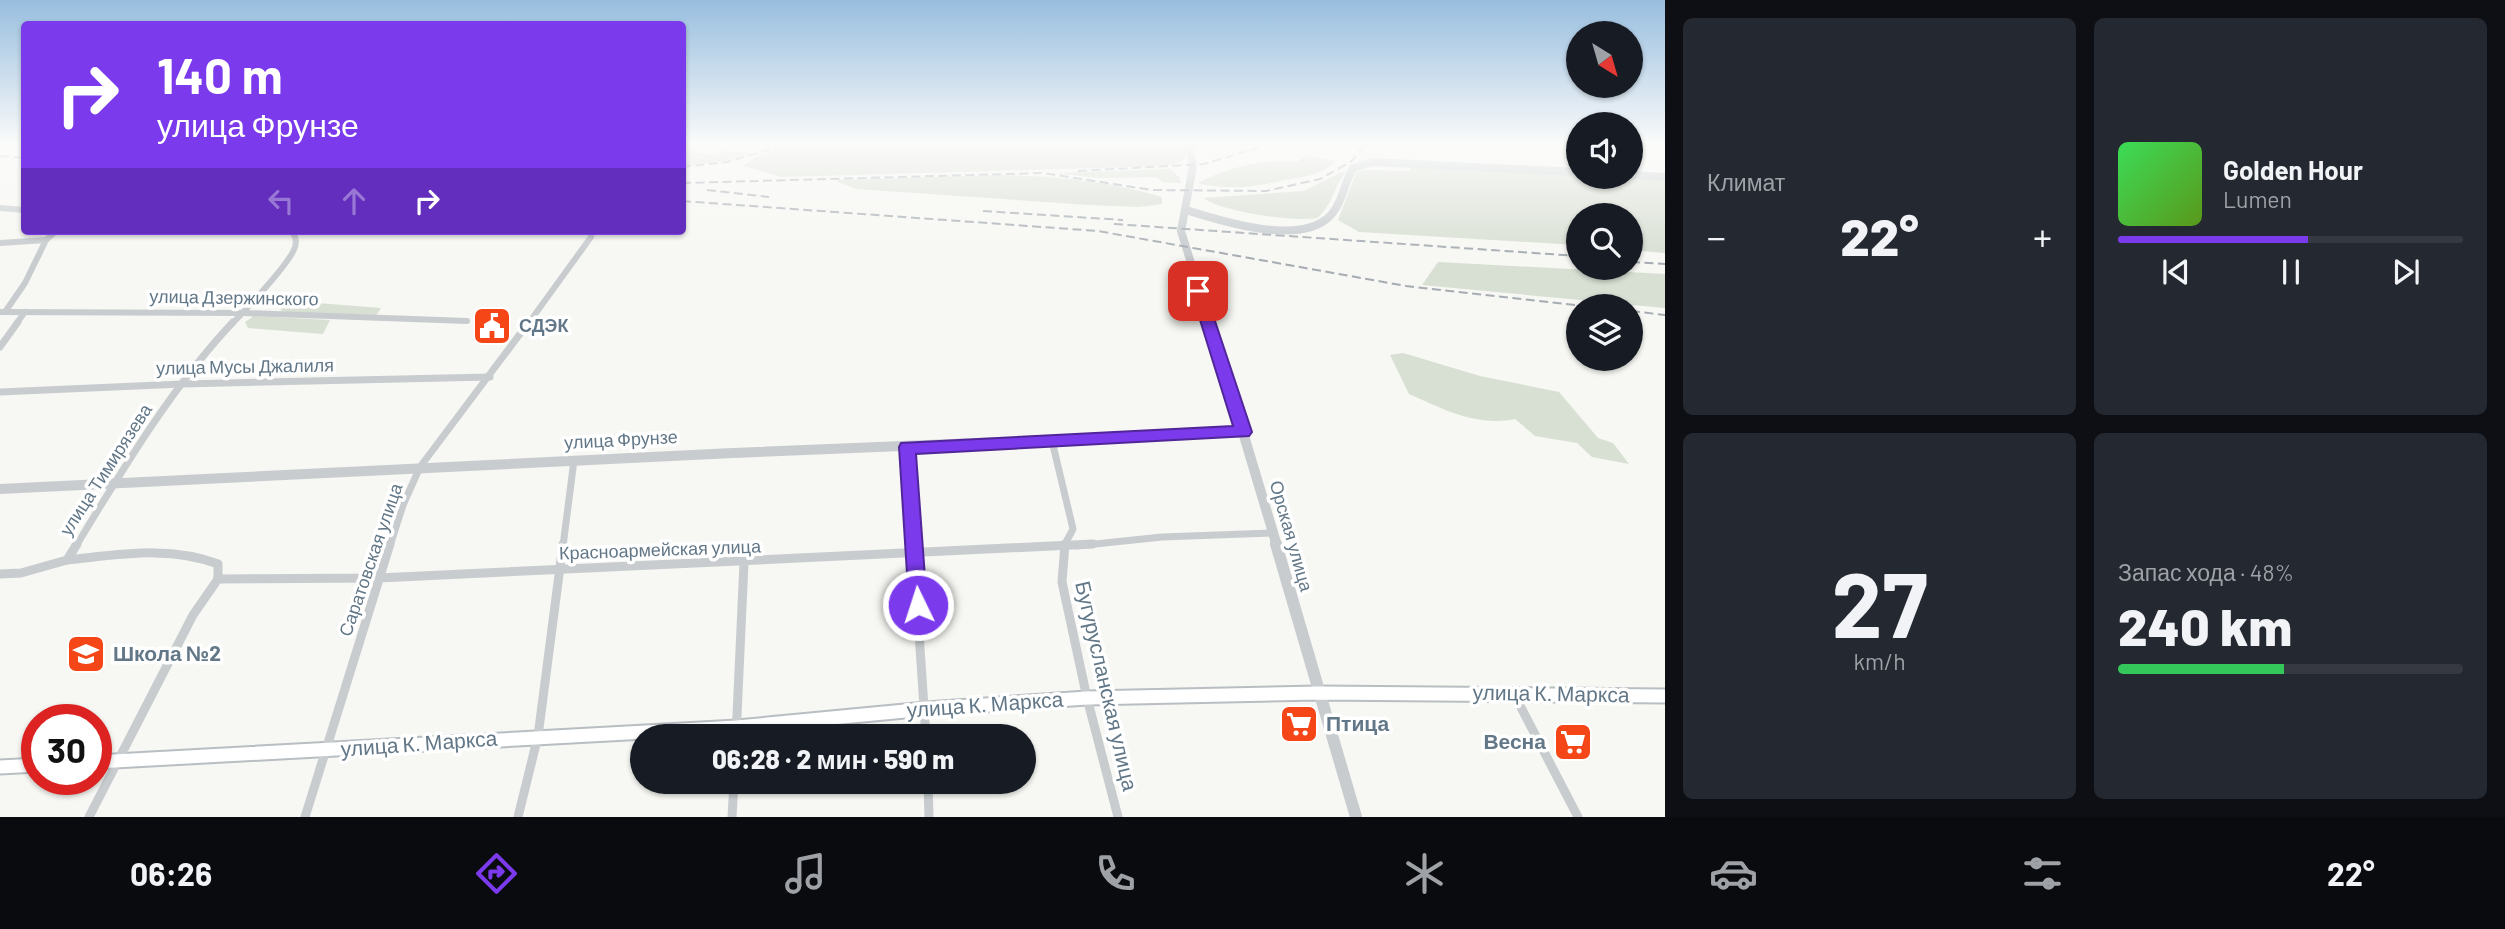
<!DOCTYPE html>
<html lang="ru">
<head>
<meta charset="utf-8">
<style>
	:root { --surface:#171b24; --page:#242831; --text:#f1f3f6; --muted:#9ea1a6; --line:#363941; --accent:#7c3aed }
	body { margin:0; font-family:Barlow,sans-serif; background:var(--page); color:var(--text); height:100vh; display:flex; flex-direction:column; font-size:26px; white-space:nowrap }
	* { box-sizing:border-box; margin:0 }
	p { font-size:23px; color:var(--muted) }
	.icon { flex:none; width:38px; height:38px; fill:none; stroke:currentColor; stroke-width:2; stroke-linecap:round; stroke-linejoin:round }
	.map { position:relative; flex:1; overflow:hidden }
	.panel { display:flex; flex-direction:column; gap:18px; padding:18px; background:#0d0f14; width:840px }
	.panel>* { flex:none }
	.top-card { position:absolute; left:21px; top:21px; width:665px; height:214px; border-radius:7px; box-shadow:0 2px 5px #0004; background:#7c3aed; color:#fff; overflow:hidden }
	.needle { width:46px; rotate:143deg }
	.controls { position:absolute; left:1566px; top:21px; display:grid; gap:14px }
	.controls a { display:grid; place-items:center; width:77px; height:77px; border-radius:50%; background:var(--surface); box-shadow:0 2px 5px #0004; font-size:35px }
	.speed { position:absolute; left:21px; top:704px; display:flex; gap:14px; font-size:35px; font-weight:700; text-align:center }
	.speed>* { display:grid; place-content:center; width:91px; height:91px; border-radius:50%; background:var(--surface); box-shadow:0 2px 5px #0004; line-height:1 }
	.speed .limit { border:10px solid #d22; background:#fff; color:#111 }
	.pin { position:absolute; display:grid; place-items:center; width:60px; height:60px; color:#fff; margin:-30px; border-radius:14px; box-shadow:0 4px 10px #0006 }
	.me { position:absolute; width:77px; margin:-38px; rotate:356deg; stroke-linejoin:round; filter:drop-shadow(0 0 5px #0008) }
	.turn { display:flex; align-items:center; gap:24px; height:147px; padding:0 21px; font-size:32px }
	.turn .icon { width:91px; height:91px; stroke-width:2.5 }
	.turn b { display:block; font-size:49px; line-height:60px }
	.lanes { display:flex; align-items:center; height:66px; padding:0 21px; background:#0003; justify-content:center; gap:35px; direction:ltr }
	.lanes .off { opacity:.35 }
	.big { font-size:52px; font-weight:800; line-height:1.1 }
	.panel .tile { flex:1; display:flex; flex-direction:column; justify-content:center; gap:10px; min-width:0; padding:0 24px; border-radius:10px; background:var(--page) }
	.panel .dial { align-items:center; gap:0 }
	.dial b { font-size:91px; line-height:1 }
	.song { display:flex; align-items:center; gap:21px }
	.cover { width:84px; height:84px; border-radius:10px; background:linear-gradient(135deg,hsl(130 70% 55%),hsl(90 70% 35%)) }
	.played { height:7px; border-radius:4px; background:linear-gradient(90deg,var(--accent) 55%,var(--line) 55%) }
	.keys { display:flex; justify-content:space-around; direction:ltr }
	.heat { display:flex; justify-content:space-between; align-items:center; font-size:38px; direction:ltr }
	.charge { height:10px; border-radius:5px; background:linear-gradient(90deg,#34c759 48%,var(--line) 0) }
	.panel .tiles { flex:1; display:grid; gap:18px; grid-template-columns:repeat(2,1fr) }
	.trip { position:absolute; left:630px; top:724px; width:406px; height:70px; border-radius:35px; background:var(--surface); box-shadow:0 2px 5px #0004; font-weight:800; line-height:70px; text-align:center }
	.menu { display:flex; height:112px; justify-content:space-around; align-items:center; background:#090b0e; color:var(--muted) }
	.menu .icon { width:49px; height:49px }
	.menu .active { color:var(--accent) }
	.menu b { font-size:32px; color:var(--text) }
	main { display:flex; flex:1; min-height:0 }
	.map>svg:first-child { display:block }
	.green { fill:#d8dfd3 }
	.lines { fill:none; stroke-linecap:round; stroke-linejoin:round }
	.secondary-casing { stroke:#b8bec2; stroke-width:17 }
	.minor-far2 { stroke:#c8cccf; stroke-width:6 }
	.minor-far1 { stroke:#c8cccf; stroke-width:7 }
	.minor { stroke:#c8cccf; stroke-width:9 }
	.tertiary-far2 { stroke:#c8cccf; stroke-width:8 }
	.tertiary-far1 { stroke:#c8cccf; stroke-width:10 }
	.tertiary { stroke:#c8cccf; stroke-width:12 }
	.secondary { stroke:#fff; stroke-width:13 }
	.rail { stroke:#a5acb2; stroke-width:2; stroke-dasharray:9 4.5; stroke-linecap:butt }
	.route { fill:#7c3aed; stroke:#51269a; stroke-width:2 }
	.labels { text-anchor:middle; stroke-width:7; stroke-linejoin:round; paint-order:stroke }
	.street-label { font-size:18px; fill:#627787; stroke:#fff }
	.poi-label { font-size:18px; font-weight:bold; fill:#627787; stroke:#fff; text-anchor:start }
	.near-poi-label { font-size:21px; font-weight:bold; fill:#627787; stroke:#fff; text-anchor:start }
	.near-street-label { font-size:21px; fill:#627787; stroke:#fff }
</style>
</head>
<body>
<main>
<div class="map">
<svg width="1665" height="817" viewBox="0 0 1665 817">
	<rect width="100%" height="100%" fill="#f7f7f3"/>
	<g class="green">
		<polygon points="796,143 973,143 1011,148 1013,143 1184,143 1187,153 1184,160 1166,166 781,177 744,166 756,157"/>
		<polygon points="683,144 689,145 694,152 716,155 721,151 755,153 725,161 683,166"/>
		<path d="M1306 155 1335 161C1319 178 1301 176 1280 181 1251 188 1227 190 1198 183 1224 168 1267 158 1297 162Z"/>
		<polygon points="1412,166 1578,174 1578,177 1665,179 1665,253 1631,250 1631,215 1578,215 1578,245 1359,232 1338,220 1356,173 1363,170 1409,171"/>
		<polygon points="1170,169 1180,178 1180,183 1163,182 1156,177 1097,178 1056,173"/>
		<path d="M1342 172 1345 173C1334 187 1332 206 1317 218 1293 222 1223 212 1203 198L1303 191Z"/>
		<path d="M1000 175C1055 176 1109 181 1162 197V204L1139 207 1089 205 856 189 838 182V180Z"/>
		<polygon points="1438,262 1665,274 1665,308 1422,285"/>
		<polygon points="292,301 381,308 376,315 288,313 280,310"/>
		<polygon points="254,316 330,320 323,334 248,328 245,322"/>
		<path d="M1403 353 1480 376 1559 392 1598 438 1613 443 1629 464 1592 457 1577 443 1535 436 1515 419C1477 427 1443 409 1409 394L1390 355Z"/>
	</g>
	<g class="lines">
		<defs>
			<g id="secondary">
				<polyline points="96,762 737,727 926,709 1087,698 1318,693 1665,696"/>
				<polyline points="0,767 37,765"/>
			</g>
		</defs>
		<use href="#secondary" class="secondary-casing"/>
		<g class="minor-far2">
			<polyline points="0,208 24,210"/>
			<polyline points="0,243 46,240"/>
			<polyline points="0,312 244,313 467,321"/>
			<polyline points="5,312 25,283 46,240 56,231"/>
			<polyline points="16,324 25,312"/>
			<path d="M232 324C246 309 290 264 295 247 297 240 295 236 292 231"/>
			<polyline points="528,324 591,237"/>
		</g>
		<g class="minor-far1">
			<polyline points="0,347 18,322"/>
			<polyline points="0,392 182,384 490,377"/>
			<polyline points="1052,441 1073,529 1064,546"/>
			<polyline points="907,448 913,546"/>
			<path d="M76 546C123 469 171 388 233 322"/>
			<polyline points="390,546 403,505 420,467 529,322"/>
			<polyline points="563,546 574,460"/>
			<polyline points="1076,546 1162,537 1272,533"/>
		</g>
		<g class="minor">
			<polyline points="913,544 926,737"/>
			<polyline points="1065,544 1062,582 1087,698 1118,817"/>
			<path d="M67 560C118 555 169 545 218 564V579L379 578 1093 544"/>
			<polyline points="0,574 21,573 67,560 77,544"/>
			<polyline points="1514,694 1578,817"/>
			<polyline points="736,737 744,563"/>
			<polyline points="928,782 929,817"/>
			<polyline points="89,817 193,615 218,579"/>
			<polyline points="305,817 390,544"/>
			<polyline points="518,817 538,736 563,544"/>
			<polyline points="732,817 734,782"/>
		</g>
		<g class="tertiary-far2">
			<polyline points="1189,143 1193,166 1181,231 1210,324"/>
			<polyline points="1631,175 1665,177"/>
			<path d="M1186 210C1221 221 1298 246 1329 217 1342 205 1344 183 1353 168L1372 162 1578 172"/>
		</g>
		<g class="tertiary-far1">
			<polyline points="1210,322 1277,546"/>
			<polyline points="0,489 733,453 1243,432"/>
		</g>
		<polyline class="tertiary" points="1276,544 1356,817"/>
		<use href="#secondary" class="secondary"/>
		<g class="rail">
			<polyline points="0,145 24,147"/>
			<polyline points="0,156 24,158"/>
			<polyline points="682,167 727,162 792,143"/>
			<polyline points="1078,171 1204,164 1274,143"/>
			<polyline points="682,183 1043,173 1152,190 1266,191 1320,179 1352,161 1366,143"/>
			<polyline points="707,190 769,197"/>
			<polyline points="682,201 1098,231 1406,286 1583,306"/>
			<polyline points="983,211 1123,220"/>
			<polyline points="1114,224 1578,256"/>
			<polyline points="1631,262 1665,264"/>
			<polyline points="1631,311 1665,315"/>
		</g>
	</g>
	<linearGradient id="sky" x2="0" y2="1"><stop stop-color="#98bedf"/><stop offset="0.56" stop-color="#fbfbfa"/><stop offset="1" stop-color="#fbfbfa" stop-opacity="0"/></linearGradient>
	<rect width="1665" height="257" fill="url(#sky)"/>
	<polygon class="route" points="1198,286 1205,291 1252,432 1249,436 916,454 927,605 925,611 918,614 911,611 909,605 899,447 901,443 1233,426 1191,291"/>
	<defs>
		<symbol id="civic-square" viewBox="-11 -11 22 22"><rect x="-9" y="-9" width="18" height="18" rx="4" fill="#f44616" stroke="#fff"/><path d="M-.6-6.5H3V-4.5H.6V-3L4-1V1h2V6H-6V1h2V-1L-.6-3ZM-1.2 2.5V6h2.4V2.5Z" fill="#fff"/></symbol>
		<symbol id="school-square" viewBox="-11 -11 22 22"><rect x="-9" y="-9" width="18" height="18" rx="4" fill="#f44616" stroke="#fff"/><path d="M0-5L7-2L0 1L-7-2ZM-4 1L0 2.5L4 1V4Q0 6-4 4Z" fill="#fff"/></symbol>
		<symbol id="supermarket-square" viewBox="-11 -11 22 22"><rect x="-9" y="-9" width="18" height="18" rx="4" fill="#f44616" stroke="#fff"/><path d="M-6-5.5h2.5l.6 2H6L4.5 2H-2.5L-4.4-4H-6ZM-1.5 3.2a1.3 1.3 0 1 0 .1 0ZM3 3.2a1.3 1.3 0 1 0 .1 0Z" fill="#fff"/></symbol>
	</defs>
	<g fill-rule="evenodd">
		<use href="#civic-square" x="470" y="304" width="44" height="44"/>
		<use href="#school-square" x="64" y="632" width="44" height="44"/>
		<use href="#supermarket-square" x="1277" y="702" width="44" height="44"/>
		<use href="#supermarket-square" x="1551" y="720" width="44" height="44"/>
	</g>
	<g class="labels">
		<g class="street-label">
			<text transform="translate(234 298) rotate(1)" y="6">улица Дзержинского</text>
			<text transform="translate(245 367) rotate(-1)" y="6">улица Мусы Джалиля</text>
			<text transform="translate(621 440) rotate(-3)" y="6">улица Фрунзе</text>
			<text transform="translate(106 470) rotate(-57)" y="6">улица Тимирязева</text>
			<text transform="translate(1291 536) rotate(74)" y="6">Орская улица</text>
			<text transform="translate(660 550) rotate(-2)" y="6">Красноармейская улица</text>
			<text transform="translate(371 560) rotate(-71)" y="6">Саратовская улица</text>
		</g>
		<g class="poi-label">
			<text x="519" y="332">СДЭК</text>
		</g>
		<g class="near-poi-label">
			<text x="113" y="661">Школа №2</text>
			<text x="1326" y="731">Птица</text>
			<text x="1546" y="749" text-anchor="end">Весна</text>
		</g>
		<g class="near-street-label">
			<text transform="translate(1106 686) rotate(77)" y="7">Бугурусланская улица</text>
			<text transform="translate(1551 694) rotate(1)" y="7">улица К. Маркса</text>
			<text transform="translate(985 705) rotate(-4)" y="7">улица К. Маркса</text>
			<text transform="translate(419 744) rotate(-4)" y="7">улица К. Маркса</text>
		</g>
	</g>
</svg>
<div class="controls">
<a><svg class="needle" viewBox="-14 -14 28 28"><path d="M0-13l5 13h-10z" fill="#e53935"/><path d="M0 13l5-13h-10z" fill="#9ea1a6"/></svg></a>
<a><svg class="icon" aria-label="sound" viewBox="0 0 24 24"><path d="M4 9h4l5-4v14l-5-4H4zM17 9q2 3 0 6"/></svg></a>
<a><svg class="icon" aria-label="search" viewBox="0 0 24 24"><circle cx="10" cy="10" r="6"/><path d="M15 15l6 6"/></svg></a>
<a><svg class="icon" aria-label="layers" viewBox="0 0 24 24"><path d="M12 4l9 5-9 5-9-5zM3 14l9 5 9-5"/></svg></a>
</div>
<div class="speed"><div class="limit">30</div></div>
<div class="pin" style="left:1198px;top:291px;background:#d93025"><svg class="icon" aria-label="arrive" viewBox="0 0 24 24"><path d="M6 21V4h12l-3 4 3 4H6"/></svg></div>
<svg class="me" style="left:918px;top:605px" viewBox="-20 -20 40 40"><circle r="17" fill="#7c3aed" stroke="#fff" stroke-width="3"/><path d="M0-11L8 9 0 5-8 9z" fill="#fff"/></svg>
<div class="trip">06:28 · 2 мин · 590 m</div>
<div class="top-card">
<div class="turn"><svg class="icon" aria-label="right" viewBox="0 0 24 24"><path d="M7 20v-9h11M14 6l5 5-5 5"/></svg><div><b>140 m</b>улица Фрунзе</div></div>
<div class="lanes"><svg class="icon off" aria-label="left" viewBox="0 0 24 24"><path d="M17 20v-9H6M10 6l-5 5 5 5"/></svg><svg class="icon off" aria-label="ahead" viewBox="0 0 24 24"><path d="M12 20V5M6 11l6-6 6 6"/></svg><svg class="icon" aria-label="right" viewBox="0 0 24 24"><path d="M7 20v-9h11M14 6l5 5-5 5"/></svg></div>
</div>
</div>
<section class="panel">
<div class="tiles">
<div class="tile"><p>Климат</p>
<div class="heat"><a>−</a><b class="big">22°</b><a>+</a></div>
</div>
<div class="tile">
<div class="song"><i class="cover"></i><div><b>Golden Hour</b><p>Lumen</p></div></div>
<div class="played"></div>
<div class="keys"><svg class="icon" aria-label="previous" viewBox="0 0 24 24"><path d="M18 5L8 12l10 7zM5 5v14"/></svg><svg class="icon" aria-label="pause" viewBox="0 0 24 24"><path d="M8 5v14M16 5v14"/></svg><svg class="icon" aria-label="next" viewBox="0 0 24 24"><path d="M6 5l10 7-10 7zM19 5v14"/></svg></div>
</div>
<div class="tile dial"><b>27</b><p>km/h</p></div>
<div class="tile"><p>Запас хода · 48%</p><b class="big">240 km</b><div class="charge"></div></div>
</div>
</section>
</main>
<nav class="menu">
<b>06:26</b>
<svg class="icon active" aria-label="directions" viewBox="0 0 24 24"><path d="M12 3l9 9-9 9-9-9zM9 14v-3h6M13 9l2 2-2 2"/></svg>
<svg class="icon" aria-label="music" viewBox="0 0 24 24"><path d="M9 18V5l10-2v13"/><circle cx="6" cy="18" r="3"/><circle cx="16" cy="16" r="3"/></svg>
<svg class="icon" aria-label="phone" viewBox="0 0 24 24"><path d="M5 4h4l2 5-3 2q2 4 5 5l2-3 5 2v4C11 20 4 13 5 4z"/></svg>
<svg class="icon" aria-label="climate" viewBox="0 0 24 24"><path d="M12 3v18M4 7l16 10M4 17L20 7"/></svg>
<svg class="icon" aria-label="car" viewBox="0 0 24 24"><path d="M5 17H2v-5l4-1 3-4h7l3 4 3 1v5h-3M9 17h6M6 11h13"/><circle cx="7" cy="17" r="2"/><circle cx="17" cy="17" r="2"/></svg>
<svg class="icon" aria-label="filters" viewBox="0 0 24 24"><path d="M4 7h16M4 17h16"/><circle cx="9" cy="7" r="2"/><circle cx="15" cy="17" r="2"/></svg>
<b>22°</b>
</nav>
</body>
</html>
